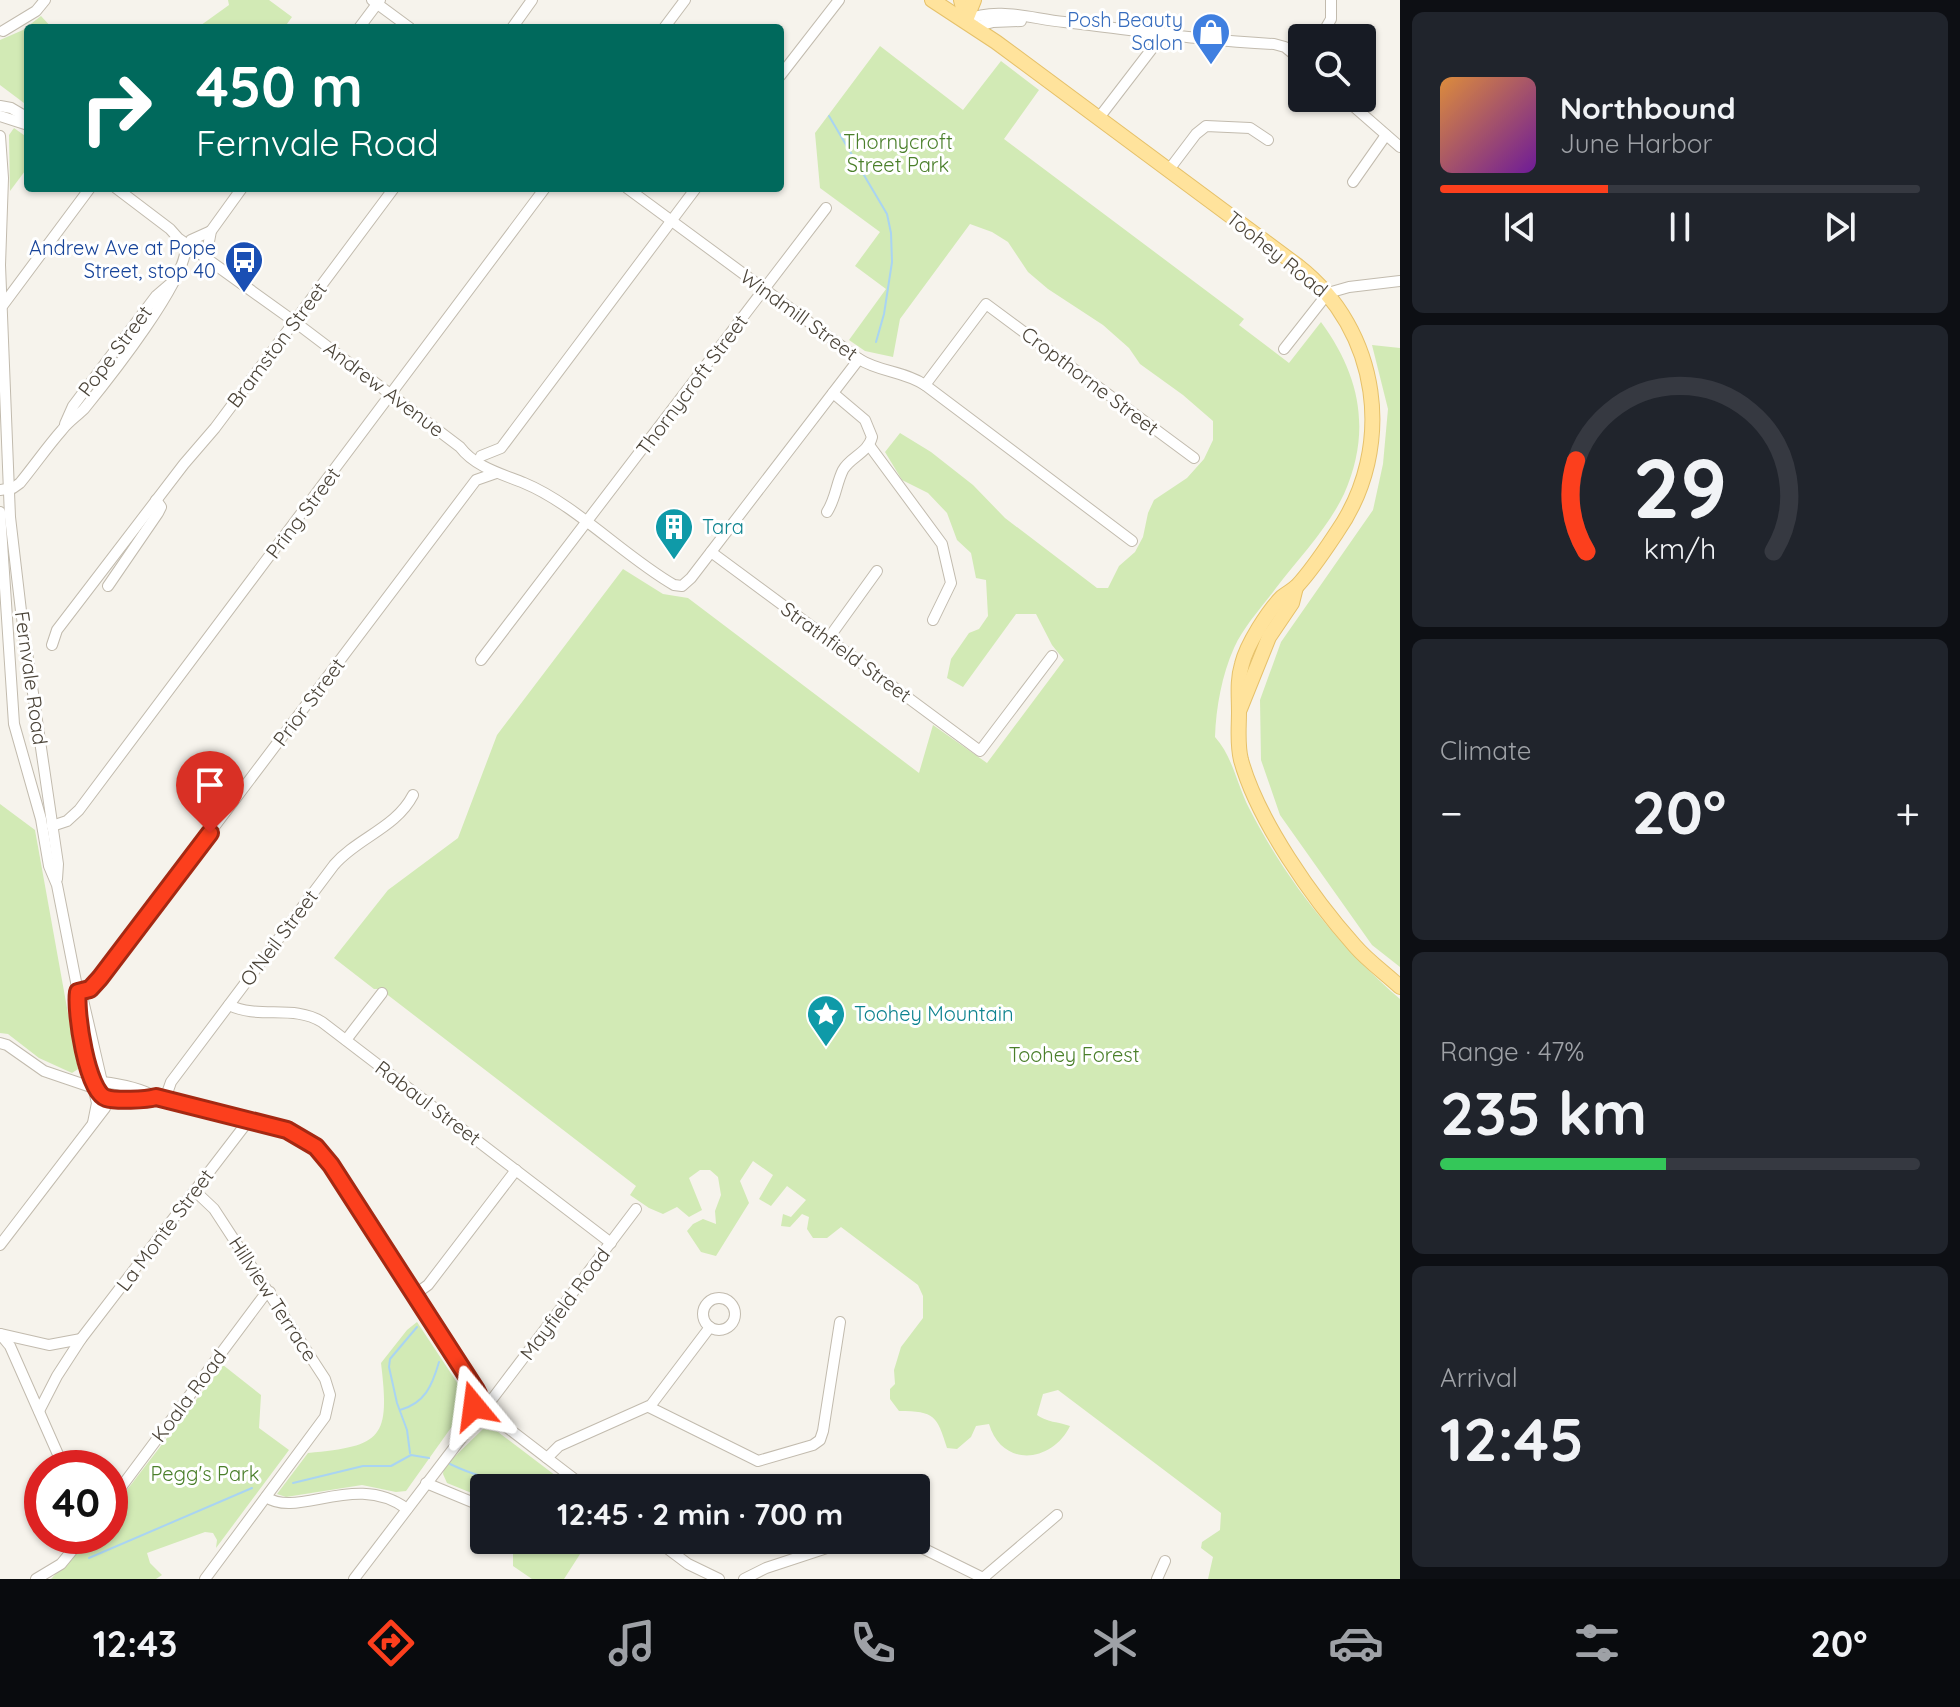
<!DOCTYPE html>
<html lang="en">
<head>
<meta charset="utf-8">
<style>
	:root { --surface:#171b24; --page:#20242c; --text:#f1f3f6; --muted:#9ea1a6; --line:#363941; --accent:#fc3f1d }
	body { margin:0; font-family:Quicksand,sans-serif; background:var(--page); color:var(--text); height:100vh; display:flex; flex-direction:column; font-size:30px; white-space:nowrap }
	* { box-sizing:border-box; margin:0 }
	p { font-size:26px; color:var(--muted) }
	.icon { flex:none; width:44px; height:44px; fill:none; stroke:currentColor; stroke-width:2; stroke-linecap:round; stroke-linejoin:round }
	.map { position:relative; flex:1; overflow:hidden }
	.panel { display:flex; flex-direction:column; gap:12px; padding:12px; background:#0d0f14; width:560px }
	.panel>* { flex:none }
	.banner { position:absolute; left:24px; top:24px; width:760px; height:168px; border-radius:8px; box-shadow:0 2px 6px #0004; background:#00695c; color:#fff; overflow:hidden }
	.fabs { position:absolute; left:1288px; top:24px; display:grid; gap:16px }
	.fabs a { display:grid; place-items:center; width:88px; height:88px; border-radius:8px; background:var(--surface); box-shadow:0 2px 6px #0004; font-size:40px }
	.speed { position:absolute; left:24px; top:1450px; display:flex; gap:16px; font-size:40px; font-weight:700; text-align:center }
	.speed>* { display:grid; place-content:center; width:104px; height:104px; border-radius:50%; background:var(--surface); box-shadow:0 2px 6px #0004; line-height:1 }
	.speed .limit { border:12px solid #d22; background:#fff; color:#111 }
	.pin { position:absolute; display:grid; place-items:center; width:68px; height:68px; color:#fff; margin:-82px -34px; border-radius:50% 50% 50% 0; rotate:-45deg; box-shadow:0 0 8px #0007 }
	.pin .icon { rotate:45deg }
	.me { position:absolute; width:88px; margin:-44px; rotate:344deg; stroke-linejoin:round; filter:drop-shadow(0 0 6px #0008) }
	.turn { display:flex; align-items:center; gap:28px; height:168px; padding:0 40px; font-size:36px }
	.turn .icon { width:104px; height:104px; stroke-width:2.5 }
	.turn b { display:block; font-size:56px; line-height:68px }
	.big { font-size:60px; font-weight:800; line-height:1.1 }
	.panel .widget { flex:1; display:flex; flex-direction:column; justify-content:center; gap:12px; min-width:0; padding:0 28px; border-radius:12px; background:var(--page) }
	.panel .dial { align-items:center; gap:0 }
	.dial svg { height:208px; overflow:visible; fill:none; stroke:var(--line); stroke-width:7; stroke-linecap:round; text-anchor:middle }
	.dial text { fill:var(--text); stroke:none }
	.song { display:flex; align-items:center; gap:24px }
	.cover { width:96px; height:96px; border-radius:12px; background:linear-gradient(135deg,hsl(30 70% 55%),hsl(280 70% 35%)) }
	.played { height:8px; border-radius:4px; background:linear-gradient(90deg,var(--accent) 35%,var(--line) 35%) }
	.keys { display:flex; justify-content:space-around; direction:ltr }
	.heat { display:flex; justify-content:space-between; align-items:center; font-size:44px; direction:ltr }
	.charge { height:12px; border-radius:6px; background:linear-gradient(90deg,#34c759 47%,var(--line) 0) }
	.trip { position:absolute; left:470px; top:1474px; width:460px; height:80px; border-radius:8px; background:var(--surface); box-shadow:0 2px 6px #0004; font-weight:800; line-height:80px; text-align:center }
	.tab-bar { display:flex; height:128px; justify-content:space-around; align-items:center; background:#090b0e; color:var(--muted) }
	.tab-bar .icon { width:56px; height:56px }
	.tab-bar .current { color:var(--accent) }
	.tab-bar b { font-size:36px; color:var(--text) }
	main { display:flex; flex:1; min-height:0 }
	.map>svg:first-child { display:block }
	.green { fill:#d2eab5 }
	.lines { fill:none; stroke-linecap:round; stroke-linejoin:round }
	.stream { stroke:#a9d4f2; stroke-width:2 }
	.minor-casing { stroke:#c2bbae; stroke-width:12 }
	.major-casing { stroke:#e6c16a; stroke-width:16 }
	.minor { stroke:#fff; stroke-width:10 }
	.major { stroke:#ffe39c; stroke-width:14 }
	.route-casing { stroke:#a42913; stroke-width:20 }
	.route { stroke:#fc3f1d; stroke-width:14 }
	.labels { text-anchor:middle; stroke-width:6; stroke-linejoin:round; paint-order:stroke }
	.shop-label { font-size:20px; fill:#366cbe; stroke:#fff; text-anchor:end }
	.park-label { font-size:20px; fill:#4a7f2a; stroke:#fff }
	.transit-label { font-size:20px; fill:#164399; stroke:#fff; text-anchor:end }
	.street-label { font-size:20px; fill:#4b4439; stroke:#fff }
	.culture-label { font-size:20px; fill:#0d838f; stroke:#fff; text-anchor:start }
</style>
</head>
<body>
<main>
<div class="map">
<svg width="1400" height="1579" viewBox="0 0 1400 1579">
	<rect width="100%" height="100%" fill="#f6f3ec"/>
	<g class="green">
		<polygon points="228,0 269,0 292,17 284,28 197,28 229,5"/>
		<polygon points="41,16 52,28 28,28 28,106 0,85 0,40 23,30"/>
		<path d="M880 46 963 110 1001 61 1039 90 1004 139 1244 319 1239 325 1289 363 1321 322C1360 375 1372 431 1344 494 1328 528 1299 558 1276 588 1262 607 1244 626 1234 648 1222 675 1216 707 1215 737 1233 757 1237 785 1249 808 1287 882 1338 945 1400 999V1579H1208L1213 1557 1201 1548 1202 1542 1220 1530 1221 1513 1058 1390 1043 1394 1037 1415C1046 1422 1059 1422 1070 1426 1052 1463 1002 1468 989 1424L976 1426 971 1437 957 1449 947 1448C937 1416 935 1411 899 1411L890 1399V1389L895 1384 894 1370 901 1347 923 1318V1296L918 1285 841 1227 827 1238H813L807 1229 809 1217 802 1214 790 1227 781 1226 783 1214 791 1217 806 1200 787 1186 771 1206 759 1199 773 1175 753 1161 740 1181 749 1203 716 1256 701 1252 687 1231 693 1224 703 1219 716 1224 715 1211 721 1195 718 1177 710 1170H700L689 1178 702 1210 689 1217 677 1207 663 1214 649 1208 630 1195 636 1186 380 989H374L334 958 388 890 458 838 497 735 623 569 663 594 688 598 919 773 933 725 987 763 1064 660 1052 645 1036 614H1016L963 687 947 678 951 659 969 633 979 629 988 616 986 580 976 578 971 553 957 540 947 513 928 493 902 480 885 452 900 433 931 452 973 485 1005 518 1097 588H1108L1119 566 1135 552 1143 537 1148 513 1154 500 1187 478 1204 459 1213 440V421L1183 395 1140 364 1129 348 1103 325 1048 289 1028 272 1008 242 992 232 970 224 900 319 893 357 865 351 849 340 886 289 855 266 880 232 820 188 815 133Z"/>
		<polygon points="14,128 28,138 28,167 10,191 9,135"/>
		<polygon points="1372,345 1400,348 1400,967 1372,945 1280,815 1261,760 1260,700 1281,642 1373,510 1383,464 1388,409"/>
		<polygon points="0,804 35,830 78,1069 72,1073 39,1058 8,1034 0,1033"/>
		<path d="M417 1322 464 1393 465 1408 406 1491 396 1492 362 1485 286 1497 277 1494 308 1453C383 1446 390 1438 381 1363L407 1330Z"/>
		<polygon points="223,1365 261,1395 259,1428 289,1450 216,1548 217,1540 213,1533 205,1532 147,1553 150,1563 162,1575 156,1579 51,1579 91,1536 110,1536 110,1512"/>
		<polygon points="483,1429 498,1432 560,1479 557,1488 484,1488 484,1498 447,1483 443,1474 444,1467"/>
		<polygon points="513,1540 519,1540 520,1549 582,1551 564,1579 532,1579 513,1566"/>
	</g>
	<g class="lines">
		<g class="stream">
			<polyline points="829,116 887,214 891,233 892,262 884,314 876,342"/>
			<path d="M400 1410C425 1403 432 1386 439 1362"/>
			<polyline points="410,1453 407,1430 397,1403 389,1367 390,1359 417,1327"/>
			<path d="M450 1464C471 1474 489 1481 513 1476"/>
			<polyline points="293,1483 363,1466 391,1466 411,1455 429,1458"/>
			<polyline points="89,1558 252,1488"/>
		</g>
		<defs>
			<g id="minor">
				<polyline points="372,0 410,28"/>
				<path d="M966 20C997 6 1032 19 1064 22 1134 30 1204 41 1274 44L1285 47 1302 61"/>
				<polyline points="975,27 993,22 1021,21"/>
				<polyline points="359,28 380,0"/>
				<polyline points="512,28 532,0"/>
				<polyline points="664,28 685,0"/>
				<polyline points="3,31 36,11 45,0"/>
				<polyline points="1320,38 1331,19 1331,0"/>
				<polyline points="780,76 839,0"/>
				<polyline points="1344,98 1400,147"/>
				<polyline points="0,106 11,108 28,118"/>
				<polyline points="0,116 28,125"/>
				<polyline points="1098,119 1164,33"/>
				<polyline points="0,136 3,178 0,265 10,517 21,611 58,864 57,879"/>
				<polyline points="1168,171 1196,134 1206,126 1250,128 1268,140"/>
				<polyline points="1353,182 1386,135"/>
				<path d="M116 188 170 229 178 238 295 322 460 447C475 467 502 474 524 483 575 504 625 557 674 585L682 586 691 578 859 359"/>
				<path d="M627 188 859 359C879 372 904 371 925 385L1132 541"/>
				<polyline points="191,240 211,231"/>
				<polyline points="207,252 211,231 242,188"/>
				<polyline points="3,305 90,188"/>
				<polyline points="1284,349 1328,293 1349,287 1400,281"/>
				<polyline points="925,385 986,304 1194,458"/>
				<polyline points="65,424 73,406 156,296 170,284"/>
				<polyline points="869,445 942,544 951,583 933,620"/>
				<polyline points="481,456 501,448 696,188"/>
				<path d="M0 490 13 488 20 483C34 466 47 447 62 430 68 422 77 416 84 409 106 382 193 273 185 244"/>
				<polyline points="0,512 14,724 41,819 49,866 57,885 78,992 83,1000 102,1082 105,1108 0,1245"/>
				<path d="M827 512C836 498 836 484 843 470 850 457 868 453 872 437L865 420 833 393"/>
				<polyline points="711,552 980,751 1052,656"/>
				<polyline points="108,586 158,513 161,507 156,500"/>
				<polyline points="828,639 877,571"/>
				<polyline points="52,645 57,630 184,464 215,428 394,188"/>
				<polyline points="481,660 826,208"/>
				<polyline points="52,826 67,821 79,810 545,188"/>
				<polyline points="78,992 90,989 100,978 476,480 496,473"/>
				<polyline points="78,992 76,1003 80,1031 97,1103 93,1123"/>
				<path d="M229 1005C259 1020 293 1004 322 1022L611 1243"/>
				<polyline points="346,1040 382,993"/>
				<polyline points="0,1043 7,1045 44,1071 94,1088 105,1098 147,1100 156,1097"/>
				<path d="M94 1088 102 1082C120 1084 140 1088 156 1097L287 1130 316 1147 331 1165 479 1396"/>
				<path d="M165 1099 171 1082 334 865C357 838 396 828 413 795"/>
				<polyline points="195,1191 214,1209 325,1379 330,1395 325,1417 205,1579"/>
				<polyline points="414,1295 428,1285 516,1170"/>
				<circle cx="719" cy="1314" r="16"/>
				<polyline points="0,1334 10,1346 64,1468"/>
				<polyline points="1,1334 49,1345 81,1339"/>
				<polyline points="493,1398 636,1209"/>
				<polyline points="649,1407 758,1461 813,1445 820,1440 823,1431 840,1322"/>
				<polyline points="39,1411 57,1376 81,1339 249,1120"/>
				<polyline points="491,1415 586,1488"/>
				<polyline points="547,1458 559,1446 651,1405 710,1327"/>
				<polyline points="426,1483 484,1507"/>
				<path d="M266 1497C298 1519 356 1471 407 1509"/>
				<polyline points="110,1502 263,1297 270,1292"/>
				<polyline points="656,1540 688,1564 719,1579"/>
				<polyline points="906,1540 985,1579"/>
				<polyline points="983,1578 1057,1515"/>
				<polyline points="36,1579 61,1564 84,1536"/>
				<polyline points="354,1579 479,1415"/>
				<polyline points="744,1579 766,1568 851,1540"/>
				<polyline points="1157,1579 1165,1561"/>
			</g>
			<g id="major">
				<path d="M932 0 996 42 1298 266C1380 330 1396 447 1337 532 1325 550 1312 570 1297 586 1293 590 1287 593 1282 597 1268 611 1247 644 1242 664 1237 681 1239 695 1239 712 1239 728 1237 744 1241 760 1258 821 1313 899 1355 946 1368 961 1385 973 1400 987"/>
				<polyline points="961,0 966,20"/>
				<polyline points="966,20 974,0"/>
				<polyline points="1240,709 1269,637 1292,603 1296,587"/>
			</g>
		</defs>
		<use href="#minor" class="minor-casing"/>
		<use href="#major" class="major-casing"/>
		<use href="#minor" class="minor"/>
		<use href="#major" class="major"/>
	</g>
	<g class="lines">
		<defs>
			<path id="route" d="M210 833 100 978 90 989 78 992C75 1011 87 1092 106 1098 115 1101 146 1100 156 1097L287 1130 316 1147 331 1165 476 1390 479 1396 474 1406"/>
		</defs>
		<use href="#route" class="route-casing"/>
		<use href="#route" class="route"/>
	</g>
	<defs>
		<symbol id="shop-pin" viewBox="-11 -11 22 30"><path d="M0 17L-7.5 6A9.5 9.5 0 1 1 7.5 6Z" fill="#3f7fe0" stroke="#fff"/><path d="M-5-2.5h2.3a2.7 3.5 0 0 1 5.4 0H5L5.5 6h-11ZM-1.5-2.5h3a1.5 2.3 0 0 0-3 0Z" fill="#fff"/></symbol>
		<symbol id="bus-pin" viewBox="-11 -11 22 30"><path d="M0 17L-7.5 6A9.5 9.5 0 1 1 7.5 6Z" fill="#1a4fb4" stroke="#fff"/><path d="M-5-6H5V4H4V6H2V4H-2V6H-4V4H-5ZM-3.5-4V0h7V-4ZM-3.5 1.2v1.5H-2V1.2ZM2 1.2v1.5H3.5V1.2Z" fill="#fff"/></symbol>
		<symbol id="building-pin" viewBox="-11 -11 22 30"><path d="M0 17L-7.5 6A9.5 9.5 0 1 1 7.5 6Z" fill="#0f9aa8" stroke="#fff"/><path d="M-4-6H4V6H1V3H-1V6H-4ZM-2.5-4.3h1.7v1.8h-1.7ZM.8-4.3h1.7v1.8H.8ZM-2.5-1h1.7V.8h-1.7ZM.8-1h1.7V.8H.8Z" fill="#fff"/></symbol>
		<symbol id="sight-pin" viewBox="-11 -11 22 30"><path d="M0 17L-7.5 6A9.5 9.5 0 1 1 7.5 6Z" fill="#0f9aa8" stroke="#fff"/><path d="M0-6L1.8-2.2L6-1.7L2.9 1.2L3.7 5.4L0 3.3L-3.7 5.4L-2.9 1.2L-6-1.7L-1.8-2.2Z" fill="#fff"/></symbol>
	</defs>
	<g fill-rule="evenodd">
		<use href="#shop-pin" x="1189" y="10" width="44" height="60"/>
		<use href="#bus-pin" x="222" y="238" width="44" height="60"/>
		<use href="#building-pin" x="652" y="505" width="44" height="60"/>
		<use href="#sight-pin" x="804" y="992" width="44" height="60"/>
	</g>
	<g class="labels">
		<g class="shop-label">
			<text x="1183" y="27">Posh Beauty<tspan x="1183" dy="23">Salon</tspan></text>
		</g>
		<g class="park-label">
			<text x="898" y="149">Thornycroft<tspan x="898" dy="23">Street Park</tspan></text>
			<text x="1074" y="1062">Toohey Forest</text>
			<text x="205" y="1481">Pegg's Park</text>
		</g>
		<g class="transit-label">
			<text x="216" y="255">Andrew Ave at Pope<tspan x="216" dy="23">Street, stop 40</tspan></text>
		</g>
		<g class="street-label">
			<text transform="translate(1277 254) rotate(39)" y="7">Toohey Road</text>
			<text transform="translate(799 315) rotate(36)" y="7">Windmill Street</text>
			<text transform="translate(277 345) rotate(-53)" y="7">Bramston Street</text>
			<text transform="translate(115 351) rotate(-53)" y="7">Pope Street</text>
			<text transform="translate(1090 381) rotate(37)" y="7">Cropthorne Street</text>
			<text transform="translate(692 385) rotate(-53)" y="7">Thornycroft Street</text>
			<text transform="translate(384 389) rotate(37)" y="7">Andrew Avenue</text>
			<text transform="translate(303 513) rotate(-53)" y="7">Pring Street</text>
			<text transform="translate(846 652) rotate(36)" y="7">Strathfield Street</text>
			<text transform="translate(31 678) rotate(82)" y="7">Fernvale Road</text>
			<text transform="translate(309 702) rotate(-53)" y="7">Prior Street</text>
			<text transform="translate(279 938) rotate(-53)" y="7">O'Neil Street</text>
			<text transform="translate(428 1103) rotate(37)" y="7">Rabaul Street</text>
			<text transform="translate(165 1230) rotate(-53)" y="7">La Monte Street</text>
			<text transform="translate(273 1299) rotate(57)" y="7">Hillview Terrace</text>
			<text transform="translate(565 1304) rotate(-53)" y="7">Mayfield Road</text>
			<text transform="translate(189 1396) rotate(-53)" y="7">Koala Road</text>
		</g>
		<g class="culture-label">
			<text x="702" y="534">Tara</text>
			<text x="854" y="1021">Toohey Mountain</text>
		</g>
	</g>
</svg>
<div class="fabs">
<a><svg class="icon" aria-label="search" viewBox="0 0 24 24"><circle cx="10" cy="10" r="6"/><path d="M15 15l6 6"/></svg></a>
</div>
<div class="speed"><div class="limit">40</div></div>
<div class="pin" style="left:210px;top:833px;background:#d93025"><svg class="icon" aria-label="arrive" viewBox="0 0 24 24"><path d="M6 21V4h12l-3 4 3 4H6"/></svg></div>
<svg class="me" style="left:474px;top:1406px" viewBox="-20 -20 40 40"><path d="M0-17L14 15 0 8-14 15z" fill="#fc3f1d" stroke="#fff" stroke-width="4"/></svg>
<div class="trip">12:45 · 2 min · 700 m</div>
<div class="banner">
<div class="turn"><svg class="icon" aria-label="right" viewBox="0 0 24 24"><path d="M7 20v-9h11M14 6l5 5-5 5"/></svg><div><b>450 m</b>Fernvale Road</div></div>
</div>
</div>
<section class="panel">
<div class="widget">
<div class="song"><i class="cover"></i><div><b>Northbound</b><p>June Harbor</p></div></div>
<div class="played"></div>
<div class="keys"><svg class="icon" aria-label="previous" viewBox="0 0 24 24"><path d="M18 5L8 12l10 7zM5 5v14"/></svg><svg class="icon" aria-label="pause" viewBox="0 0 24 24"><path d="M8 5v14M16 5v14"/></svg><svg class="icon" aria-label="next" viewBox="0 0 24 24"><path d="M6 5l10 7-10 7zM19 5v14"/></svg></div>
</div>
<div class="widget dial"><svg viewBox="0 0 100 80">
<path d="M14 69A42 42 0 1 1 86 69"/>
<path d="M14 69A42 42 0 0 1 10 34" stroke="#fc3f1d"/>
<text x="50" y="56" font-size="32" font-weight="700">29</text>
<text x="50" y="72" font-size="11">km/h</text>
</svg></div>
<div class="widget"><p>Climate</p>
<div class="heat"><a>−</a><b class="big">20°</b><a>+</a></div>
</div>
<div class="widget"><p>Range · 47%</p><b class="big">235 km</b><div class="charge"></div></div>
<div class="widget"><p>Arrival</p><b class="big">12:45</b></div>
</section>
</main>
<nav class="tab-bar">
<b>12:43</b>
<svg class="icon current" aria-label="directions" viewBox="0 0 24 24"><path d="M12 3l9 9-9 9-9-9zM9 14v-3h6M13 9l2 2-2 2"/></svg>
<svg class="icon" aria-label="music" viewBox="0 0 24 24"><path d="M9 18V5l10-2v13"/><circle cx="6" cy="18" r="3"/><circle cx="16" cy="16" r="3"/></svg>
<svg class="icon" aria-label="phone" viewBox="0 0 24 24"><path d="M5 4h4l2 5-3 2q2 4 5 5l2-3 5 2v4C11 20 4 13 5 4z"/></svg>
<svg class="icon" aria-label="climate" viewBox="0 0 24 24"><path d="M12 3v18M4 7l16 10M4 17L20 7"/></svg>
<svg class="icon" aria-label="car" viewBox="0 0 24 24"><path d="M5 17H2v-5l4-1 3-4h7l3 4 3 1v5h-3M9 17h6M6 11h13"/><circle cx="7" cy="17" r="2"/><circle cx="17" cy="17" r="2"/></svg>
<svg class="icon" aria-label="filters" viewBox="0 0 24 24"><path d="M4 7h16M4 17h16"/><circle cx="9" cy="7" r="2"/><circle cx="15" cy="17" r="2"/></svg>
<b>20°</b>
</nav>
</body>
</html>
